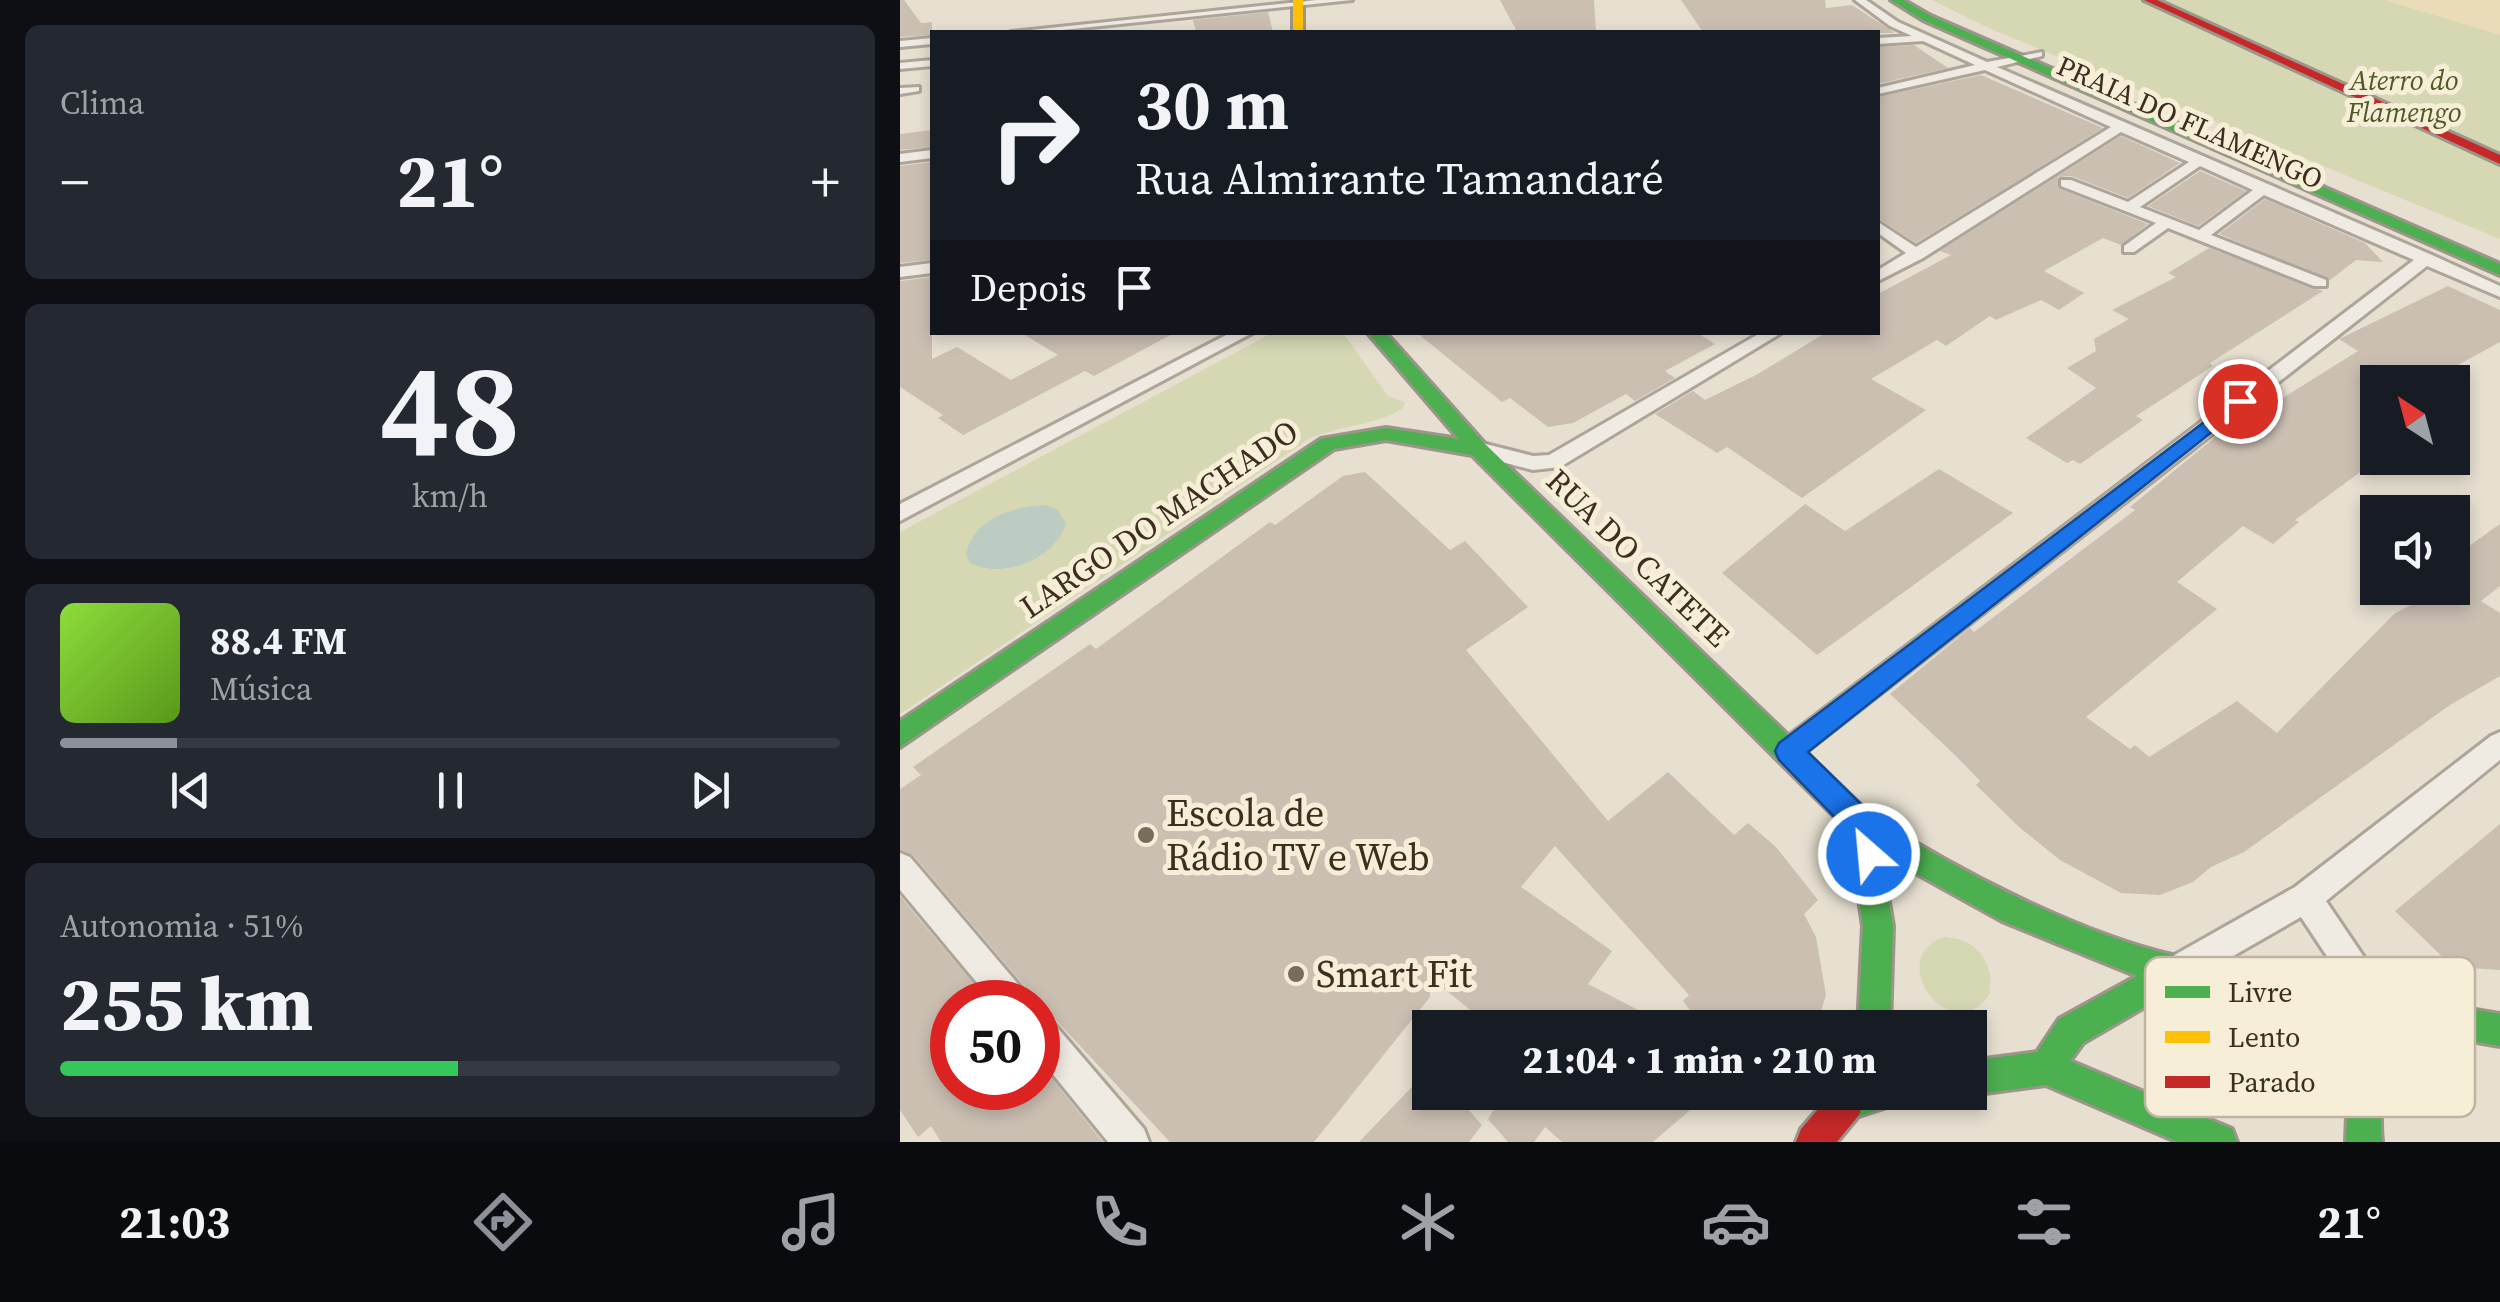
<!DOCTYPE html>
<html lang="pt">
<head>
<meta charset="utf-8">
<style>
	:root { --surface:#171b24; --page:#242831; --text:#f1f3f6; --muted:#9ea1a6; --line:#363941; --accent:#8c9099 }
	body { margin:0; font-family:"Source Serif 4",serif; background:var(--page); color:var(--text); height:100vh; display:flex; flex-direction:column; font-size:38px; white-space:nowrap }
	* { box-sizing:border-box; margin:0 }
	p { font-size:32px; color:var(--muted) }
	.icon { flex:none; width:55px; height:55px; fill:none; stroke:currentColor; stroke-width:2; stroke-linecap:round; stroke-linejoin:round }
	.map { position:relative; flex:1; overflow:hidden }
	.details { display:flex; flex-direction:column; gap:25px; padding:25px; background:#0d0f14; width:900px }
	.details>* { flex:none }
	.banner { position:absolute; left:30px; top:30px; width:950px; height:305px; border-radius:0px; box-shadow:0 5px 15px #0003; background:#171b24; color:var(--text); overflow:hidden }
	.needle { width:65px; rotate:324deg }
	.fabs { position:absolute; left:1460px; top:365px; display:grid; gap:20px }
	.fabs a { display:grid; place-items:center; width:110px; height:110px; border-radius:0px; background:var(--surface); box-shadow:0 5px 15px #0003; font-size:50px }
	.speed { position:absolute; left:30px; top:980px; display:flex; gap:20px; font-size:50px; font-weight:700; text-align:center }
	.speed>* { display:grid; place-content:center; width:130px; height:130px; border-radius:50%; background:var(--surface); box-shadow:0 5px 15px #0003; line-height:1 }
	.speed .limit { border:15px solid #d22; background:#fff; color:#111 }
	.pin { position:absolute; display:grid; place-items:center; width:85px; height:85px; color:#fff; margin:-42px; border:5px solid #fff; border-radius:50%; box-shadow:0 2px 10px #0007 }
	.me { position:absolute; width:110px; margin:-55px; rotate:333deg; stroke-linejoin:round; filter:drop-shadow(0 0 8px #0008) }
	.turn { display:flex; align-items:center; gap:35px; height:210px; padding:0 40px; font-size:45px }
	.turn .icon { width:130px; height:130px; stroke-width:2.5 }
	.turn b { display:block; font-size:70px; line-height:85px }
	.then { display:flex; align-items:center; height:95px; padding:0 40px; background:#0003; gap:20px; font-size:38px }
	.big { font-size:75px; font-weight:800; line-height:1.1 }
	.details .widget { flex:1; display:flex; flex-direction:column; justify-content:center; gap:15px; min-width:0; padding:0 35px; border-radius:15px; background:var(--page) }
	.details .dial { align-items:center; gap:0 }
	.dial b { font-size:130px; line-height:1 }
	.song { display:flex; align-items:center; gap:30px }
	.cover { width:120px; height:120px; border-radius:15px; background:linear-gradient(135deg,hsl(90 70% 55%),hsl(90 70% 35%)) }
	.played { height:10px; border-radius:5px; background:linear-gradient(90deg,var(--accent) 15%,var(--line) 15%) }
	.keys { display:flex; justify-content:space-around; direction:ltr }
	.heat { display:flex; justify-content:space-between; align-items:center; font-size:55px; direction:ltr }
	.charge { height:15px; border-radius:8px; background:linear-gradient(90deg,#34c759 51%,var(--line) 0) }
	.trip { position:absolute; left:512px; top:1010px; width:575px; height:100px; border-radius:0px; background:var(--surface); box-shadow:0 5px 15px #0003; font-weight:800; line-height:100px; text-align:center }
	.dock { display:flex; height:160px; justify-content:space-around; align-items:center; background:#090b0e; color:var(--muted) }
	.dock .icon { width:70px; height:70px }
	.dock .on { color:var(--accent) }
	.dock b { font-size:45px; color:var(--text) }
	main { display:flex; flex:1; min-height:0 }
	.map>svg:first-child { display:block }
	.green { fill:#d6d7b3 }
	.sand { fill:#eadcb9 }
	.water { fill:#bcccc2 }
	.building { fill:#cbbfb2 }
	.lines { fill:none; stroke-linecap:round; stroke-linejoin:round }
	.street-casing { stroke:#ada599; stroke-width:6 }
	.fast-casing { stroke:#9c958a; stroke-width:6 }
	.slow-casing { stroke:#9c958a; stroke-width:6 }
	.jam-casing { stroke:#9c958a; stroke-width:6 }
	.street { fill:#efebe3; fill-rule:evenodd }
	.fast { fill:#4caf50; fill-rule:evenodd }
	.slow { fill:#ffc107; fill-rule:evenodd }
	.jam { fill:#c62828; fill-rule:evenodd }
	.route { fill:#1a73e8; stroke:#114b97; stroke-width:2.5 }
	.poi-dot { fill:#786c5e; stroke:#f7eed8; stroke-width:4 }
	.labels { text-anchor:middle; stroke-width:10; stroke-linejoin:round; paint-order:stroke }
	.far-park-label { font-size:28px; font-style:italic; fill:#4d5a26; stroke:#f7eed8 }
	.far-street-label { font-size:28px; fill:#3d2e20; stroke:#f7eed8 }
	.street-label { font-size:32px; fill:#3d2e20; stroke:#f7eed8 }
	.near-poi-label { font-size:38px; fill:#3d2e20; stroke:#f7eed8; text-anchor:start }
	.key { fill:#f7eed8; stroke:#bfb4a1; stroke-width:2.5 }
	.key-label { font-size:28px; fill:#3d2e20 }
</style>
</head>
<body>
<main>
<section class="details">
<div class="widget"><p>Clima</p>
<div class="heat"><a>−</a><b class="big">21°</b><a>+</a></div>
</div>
<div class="widget dial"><b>48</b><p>km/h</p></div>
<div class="widget">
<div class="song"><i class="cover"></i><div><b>88.4 FM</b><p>Música</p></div></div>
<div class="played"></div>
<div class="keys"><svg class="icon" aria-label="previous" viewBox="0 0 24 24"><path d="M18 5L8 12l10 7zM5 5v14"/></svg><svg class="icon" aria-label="pause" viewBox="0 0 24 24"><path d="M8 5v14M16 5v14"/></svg><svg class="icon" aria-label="next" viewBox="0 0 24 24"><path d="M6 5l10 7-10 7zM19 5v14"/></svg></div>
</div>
<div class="widget"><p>Autonomia · 51%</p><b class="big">255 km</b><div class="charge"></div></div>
</section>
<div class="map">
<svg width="1600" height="1142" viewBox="0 0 1600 1142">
	<rect width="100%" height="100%" fill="#e7e0d1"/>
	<g class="green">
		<polygon points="1032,0 1600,0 1600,239 1091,29"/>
		<path d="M372 333H443L488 396 505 402 503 408C478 425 440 425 409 439L0 714V532Z"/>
		<path d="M1044 937C1077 938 1096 964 1089 995 1050 1050 983 958 1044 937Z"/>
	</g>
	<polygon class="sand" points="1484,0 1600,0 1600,35"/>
	<path class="water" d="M145 505 157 509 166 523C156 559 103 580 70 563L66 554C73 519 114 506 145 505Z"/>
	<g class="building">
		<polygon points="0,0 4,0 21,23 32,22 32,35 0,37"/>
		<polygon points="600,0 694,0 696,32 617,32"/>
		<polygon points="781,0 925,0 926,8 952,5 995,33 803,32"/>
		<polygon points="368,12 373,32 296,32 293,20"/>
		<polygon points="1014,45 1048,68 978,84 978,47"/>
		<polygon points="1081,75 1203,128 1016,243 978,218 978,97"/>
		<polygon points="32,130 32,147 0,150 0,134"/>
		<polygon points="1221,136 1280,163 1228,198 1171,176 1158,177 1158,188 1248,224 1221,245 1203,238 1144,271 1184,293 1159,310 1141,300 1096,320 1090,316 1046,346 1037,340 971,379 1026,410 902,498 827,447 817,453 755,414 793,391 805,400 858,374 927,332 978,332 978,294 1051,255 1040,251"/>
		<polygon points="32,162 32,260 0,263 0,166"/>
		<polygon points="1300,171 1346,191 1298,226 1248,206"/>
		<polygon points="1365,199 1465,243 1483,262 1456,260 1430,280 1319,234"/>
		<polygon points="1309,248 1423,291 1310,363 1313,366 1236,416 1243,420 1180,464 1173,460 1167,463 1126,438 1196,388 1167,368 1196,351 1194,339 1229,319 1212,310 1276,277 1268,273"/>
		<polygon points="32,277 32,359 57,347 111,380 158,355 120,332 276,332 194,376 185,371 63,435 38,418 43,415 0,387 0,281"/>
		<polygon points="1548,286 1600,310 1600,342 1556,366 1537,382 1478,382 1478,459 1395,520 1399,522 1373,544 1343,526 1277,582 1317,609 1186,717 1230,749 1235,745 1249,757 1337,701 1377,733 1494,614 1542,588 1552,588 1552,558 1600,524 1600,586 1581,601 1600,613 1600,676 1550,705 1344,852 1311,867 1293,882 1260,895 1221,893 1160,860 1119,827 1076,785 1080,781 1056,756 990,694 1070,628 1074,632 1235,510 1230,507 1319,434 1322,436 1458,351 1439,339"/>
		<polygon points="516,332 796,332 815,344 765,371 775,378 735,401 726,394 673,423 648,427 610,398 602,402"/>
		<polygon points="1039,469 1113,513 917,655 822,573 905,504 945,531"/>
		<polygon points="465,472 550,550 565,541 628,607 566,650 708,821 768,772 834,835 848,823 876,847 918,900 904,914 916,937 926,995 916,1028 804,1028 783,1001 789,995 655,846 621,887 712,951 688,984 773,1028 592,1028 530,977 530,997 414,1142 270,1142 153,1017 138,1012 138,1002 133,1002 127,989 13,855 0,850 0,789 21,775 13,767 190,644 196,649 370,522 375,525 443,476"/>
		<polygon points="1600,824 1600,970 1553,967 1495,911"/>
		<polygon points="0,896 89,1002 52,1002 52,1088 138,1088 138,1061 203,1142 41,1142 31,1126 18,1137 0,1110"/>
		<polygon points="530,1068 530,1092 553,1092 582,1125 569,1142 459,1142"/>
		<polygon points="605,1092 643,1092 657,1102 664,1092 811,1092 753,1142 662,1142 645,1127 634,1142 608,1142 588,1119"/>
	</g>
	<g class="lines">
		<defs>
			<g id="street">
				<polygon points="417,0 452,0 143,32 111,32"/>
				<path d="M955 0H966L998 22 1087 62 1142 52V56L1097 67 1532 255 1600 286V297L1527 266 897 759 888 763 879 759 875 751 879 743 1514 260 1364 195 1311 235 1426 280V286H1414L1268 228 1234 252H1224V246L1256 223 1161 186V180H1171L1228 202 1289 162 1221 132 1023 258 978 281V270L1006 253 978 233V222L1016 247 1211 127 1085 70 978 94V88L1075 65 1023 41 978 44V38L1012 36 990 26ZM1300 166 1353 190 1299 230 1240 207Z"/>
				<polygon points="32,38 32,44 0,47 0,41"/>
				<polygon points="32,60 32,66 0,69 0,63"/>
				<polygon points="19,87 19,91 0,94 0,88"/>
				<polygon points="32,150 32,158 0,162 0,154"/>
				<polygon points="32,263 32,273 0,277 0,267"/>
				<polygon points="332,332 354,332 0,521 0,504"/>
				<polygon points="862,332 883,332 660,467 633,470 571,454 568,449 578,442 633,456 649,455"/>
				<polygon points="1600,732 1600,760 1426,901 1474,972 1497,986 1502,997 1497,1008 1486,1013 1452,994 1401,917 1293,979 1282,984 1271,979 1266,968 1271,957 1395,887 1591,736"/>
				<polygon points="0,853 10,857 124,991 129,1002 93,1002 0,890"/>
				<polygon points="138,1015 150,1019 244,1129 249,1142 208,1142 138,1056"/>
			</g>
			<g id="fast">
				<polygon points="991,0 1003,0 1031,16 1600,264 1600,275 1023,20"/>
				<path d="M467 332H485L585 444 972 816C1057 870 1178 934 1276 956 1382 981 1493 995 1600 1014V1046L1507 1030C1485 1066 1478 1100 1482 1142H1446L1448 1089 1473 1024 1277 988 1183 1043 1170 1061 1332 1129 1337 1142H1278L1146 1085 1070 1095 1064 1092H1070V1061L1137 1052 1159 1019 1237 976 1102 921 981 854 993 926 990 1028H958L963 926 949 831 572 455 486 440 434 449 0 747V721L421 439 486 428 559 439Z"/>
				<polygon points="934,1092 1001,1092 996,1104 947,1120 935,1115 930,1103"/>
			</g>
			<rect id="slow" x="393" y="0" width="10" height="32"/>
			<g id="jam">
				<polygon points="1244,0 1257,0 1600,155 1600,164"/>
				<polygon points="933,1092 968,1092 959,1115 937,1142 896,1142 901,1129"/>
			</g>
		</defs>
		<use href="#street" class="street-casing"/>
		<use href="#fast" class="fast-casing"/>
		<use href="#slow" class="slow-casing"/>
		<use href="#jam" class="jam-casing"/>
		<use href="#street" class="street"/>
		<use href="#fast" class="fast"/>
		<use href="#slow" class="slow"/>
		<use href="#jam" class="jam"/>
	</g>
	<polygon class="route" points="1340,395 1346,397 1346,405 908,752 972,815 984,854 980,864 969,868 959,864 949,832 879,760 875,751 879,743"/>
	<g class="poi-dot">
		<circle cx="246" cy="835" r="10"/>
		<circle cx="396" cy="974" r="10"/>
	</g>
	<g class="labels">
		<g class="far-park-label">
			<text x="1504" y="90">Aterro do<tspan x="1504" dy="32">Flamengo</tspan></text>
		</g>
		<g class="far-street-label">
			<text transform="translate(1290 122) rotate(24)" y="10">PRAIA DO FLAMENGO</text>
		</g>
		<g class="street-label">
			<text transform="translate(259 519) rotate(-34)" y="11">LARGO DO MACHADO</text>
			<text transform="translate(738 558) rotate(44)" y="11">RUA DO CATETE</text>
		</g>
		<g class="near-poi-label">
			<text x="266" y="826">Escola de<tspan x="266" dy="44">Rádio TV e Web</tspan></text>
			<text x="416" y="987">Smart Fit</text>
		</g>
	</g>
	<rect x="1245" y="957" width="330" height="160" rx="15" class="key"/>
	<rect x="1265" y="986" width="45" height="12" fill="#4caf50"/>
	<rect x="1265" y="1031" width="45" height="12" fill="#ffc107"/>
	<rect x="1265" y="1076" width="45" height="12" fill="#c62828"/>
	<g class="key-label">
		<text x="1328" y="1002">Livre</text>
		<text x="1328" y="1047">Lento</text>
		<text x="1328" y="1092">Parado</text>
	</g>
</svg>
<div class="fabs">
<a><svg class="needle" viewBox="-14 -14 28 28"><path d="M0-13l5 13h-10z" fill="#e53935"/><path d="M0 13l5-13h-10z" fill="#9ea1a6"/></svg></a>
<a><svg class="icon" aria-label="sound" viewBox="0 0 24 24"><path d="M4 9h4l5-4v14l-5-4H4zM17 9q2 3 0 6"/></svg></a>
</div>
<div class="speed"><div class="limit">50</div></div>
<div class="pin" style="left:1340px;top:401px;background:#d93025"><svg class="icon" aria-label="arrive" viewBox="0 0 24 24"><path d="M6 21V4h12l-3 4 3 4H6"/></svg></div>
<svg class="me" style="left:969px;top:854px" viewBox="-20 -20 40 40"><circle r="17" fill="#1a73e8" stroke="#fff" stroke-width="3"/><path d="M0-11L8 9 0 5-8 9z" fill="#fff"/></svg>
<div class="trip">21:04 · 1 min · 210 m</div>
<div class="banner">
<div class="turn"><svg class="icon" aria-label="right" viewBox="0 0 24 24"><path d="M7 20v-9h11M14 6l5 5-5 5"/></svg><div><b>30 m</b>Rua Almirante Tamandaré</div></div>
<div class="then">Depois<svg class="icon" aria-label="arrive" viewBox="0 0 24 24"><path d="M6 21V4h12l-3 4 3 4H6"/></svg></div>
</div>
</div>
</main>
<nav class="dock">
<b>21:03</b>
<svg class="icon on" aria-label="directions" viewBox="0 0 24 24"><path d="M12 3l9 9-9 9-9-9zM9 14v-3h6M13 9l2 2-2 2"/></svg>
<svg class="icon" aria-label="music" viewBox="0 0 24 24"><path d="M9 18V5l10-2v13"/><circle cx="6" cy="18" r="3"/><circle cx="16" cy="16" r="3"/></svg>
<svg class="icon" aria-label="phone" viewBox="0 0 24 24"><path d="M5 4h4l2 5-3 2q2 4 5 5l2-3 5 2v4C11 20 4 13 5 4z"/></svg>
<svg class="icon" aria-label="climate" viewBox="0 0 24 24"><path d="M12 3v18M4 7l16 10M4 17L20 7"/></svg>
<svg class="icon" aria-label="car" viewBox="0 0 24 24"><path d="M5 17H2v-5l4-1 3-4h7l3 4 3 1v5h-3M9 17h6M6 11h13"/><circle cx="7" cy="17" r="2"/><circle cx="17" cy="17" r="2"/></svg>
<svg class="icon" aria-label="filters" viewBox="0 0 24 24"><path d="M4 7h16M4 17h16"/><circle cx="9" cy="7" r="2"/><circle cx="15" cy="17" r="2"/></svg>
<b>21°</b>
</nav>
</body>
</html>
